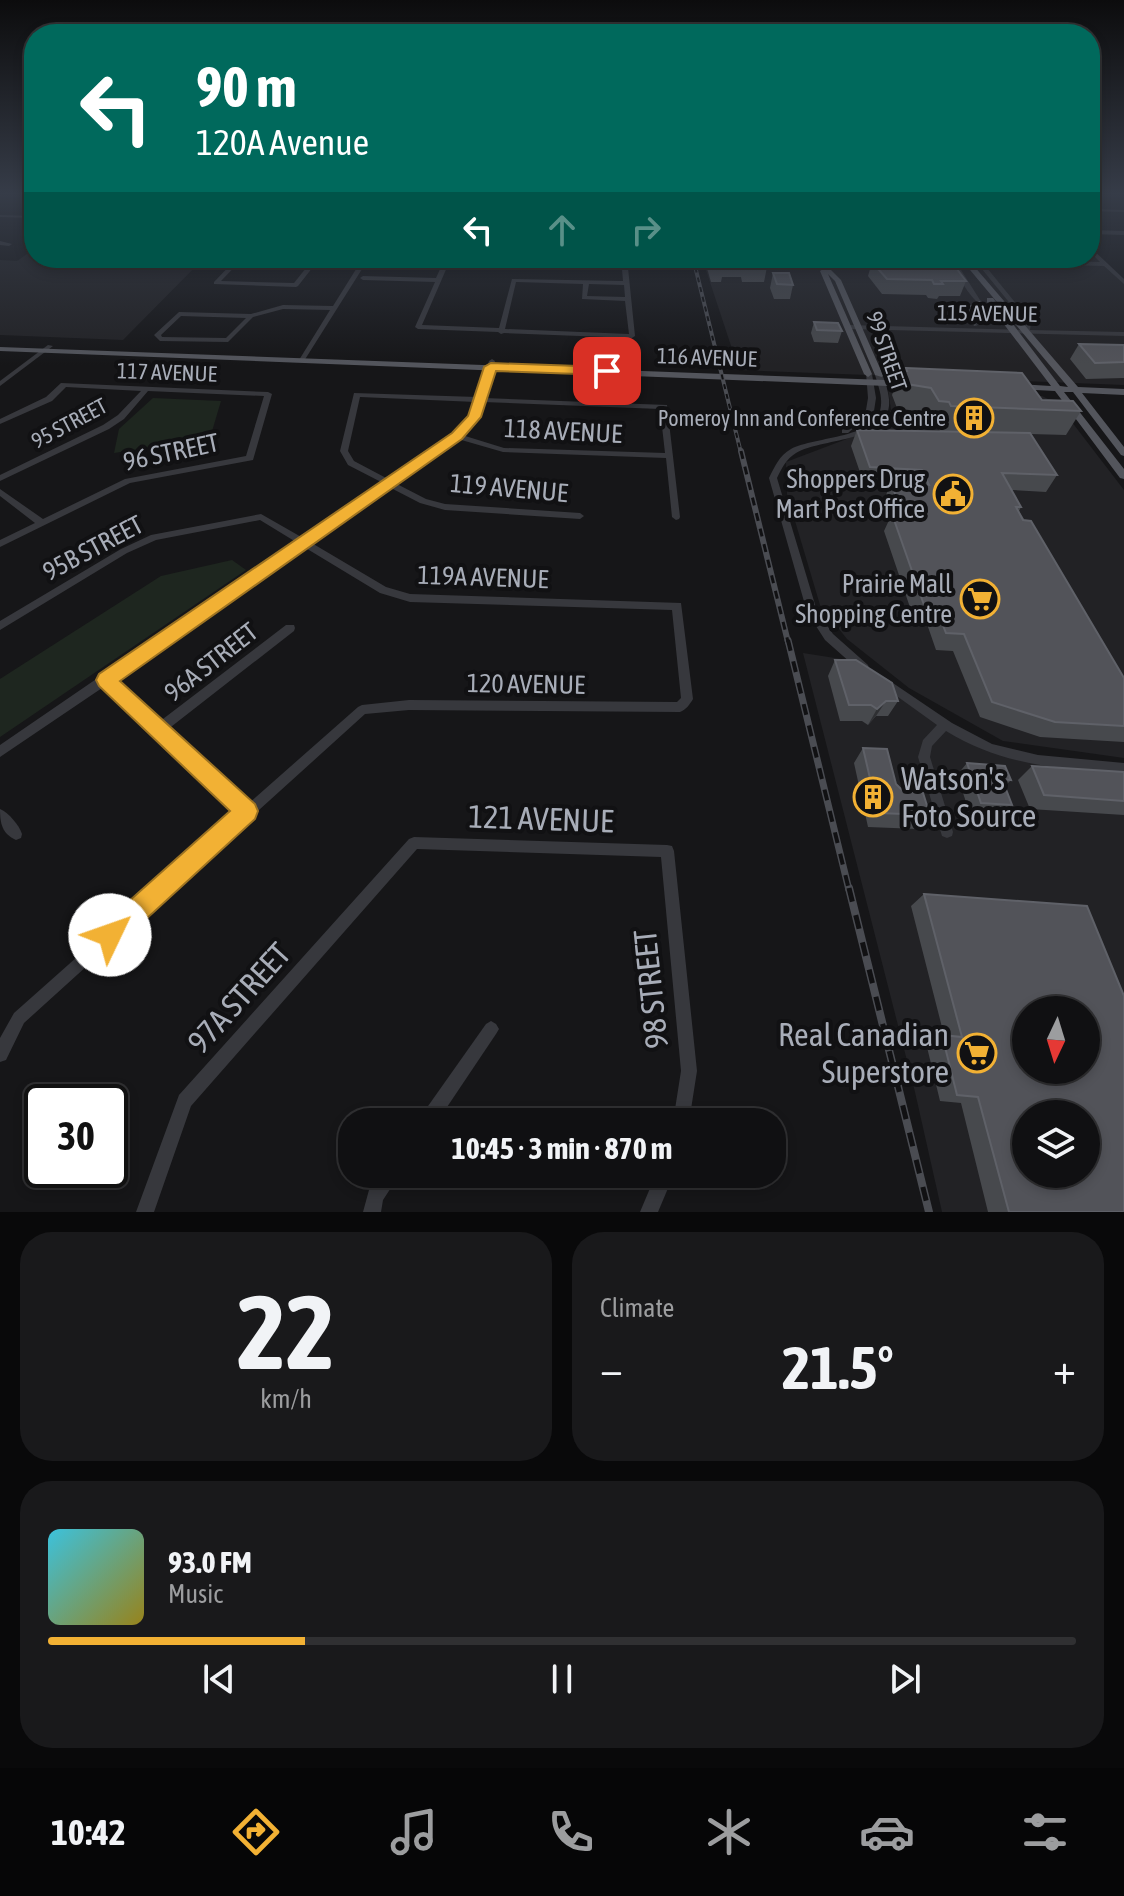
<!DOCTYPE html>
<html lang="en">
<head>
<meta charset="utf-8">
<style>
	:root { --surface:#101012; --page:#19191b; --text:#f1f3f6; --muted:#9c9d9f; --line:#303032; --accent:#f2b134 }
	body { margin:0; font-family:"Asap Condensed",sans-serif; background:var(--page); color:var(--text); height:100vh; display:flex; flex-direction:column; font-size:30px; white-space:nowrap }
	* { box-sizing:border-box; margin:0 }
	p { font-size:26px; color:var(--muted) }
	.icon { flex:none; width:44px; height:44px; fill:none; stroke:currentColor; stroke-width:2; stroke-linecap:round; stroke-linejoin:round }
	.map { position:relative; height:1212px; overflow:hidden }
	.side { display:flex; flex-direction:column; gap:20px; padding:20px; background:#09090a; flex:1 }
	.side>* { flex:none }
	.hud { position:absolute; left:24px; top:24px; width:1076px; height:244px; border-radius:32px; box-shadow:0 4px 12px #0003,0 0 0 2px var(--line); background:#00695c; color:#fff; overflow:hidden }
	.needle { width:52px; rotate:184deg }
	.tools { position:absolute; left:1012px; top:996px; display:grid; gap:16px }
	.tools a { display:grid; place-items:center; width:88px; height:88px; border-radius:50%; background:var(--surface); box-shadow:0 4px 12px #0003,0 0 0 2px var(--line); font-size:40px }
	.speed { position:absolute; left:24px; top:1084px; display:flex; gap:16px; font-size:40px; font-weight:700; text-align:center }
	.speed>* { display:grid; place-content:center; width:104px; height:104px; border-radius:50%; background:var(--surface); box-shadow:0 4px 12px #0003,0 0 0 2px var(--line); line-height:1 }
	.speed .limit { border:4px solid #111; border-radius:12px; background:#fff; color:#111 }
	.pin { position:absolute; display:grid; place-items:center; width:68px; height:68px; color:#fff; margin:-34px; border-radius:16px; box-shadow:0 4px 12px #0006 }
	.me { position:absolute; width:88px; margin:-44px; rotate:48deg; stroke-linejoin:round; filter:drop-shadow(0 0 6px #0008) }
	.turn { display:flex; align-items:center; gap:28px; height:168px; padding:0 40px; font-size:36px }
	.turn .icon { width:104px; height:104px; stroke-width:2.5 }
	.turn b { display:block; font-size:56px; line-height:68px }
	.lanes { display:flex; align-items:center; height:76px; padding:0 40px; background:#0003; justify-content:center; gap:40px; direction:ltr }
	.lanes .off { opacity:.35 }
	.big { font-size:60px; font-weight:700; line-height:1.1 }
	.side .widget { flex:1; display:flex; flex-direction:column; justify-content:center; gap:12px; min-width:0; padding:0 28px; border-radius:32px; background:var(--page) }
	.side .dial { align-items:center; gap:0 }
	.dial b { font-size:104px; line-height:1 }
	.song { display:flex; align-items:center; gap:24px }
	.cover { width:96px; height:96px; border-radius:12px; background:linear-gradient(135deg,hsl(190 70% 55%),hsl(50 70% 35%)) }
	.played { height:8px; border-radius:4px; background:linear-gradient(90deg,var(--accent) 25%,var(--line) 25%) }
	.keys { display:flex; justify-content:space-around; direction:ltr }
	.heat { display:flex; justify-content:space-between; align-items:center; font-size:44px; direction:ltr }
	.side .tiles { flex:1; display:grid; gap:20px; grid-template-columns:1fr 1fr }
	.widget:last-child { grid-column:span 2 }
	.trip { position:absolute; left:338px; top:1108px; width:448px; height:80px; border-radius:32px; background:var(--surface); box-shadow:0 4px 12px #0003,0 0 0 2px var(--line); font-weight:700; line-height:80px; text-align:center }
	.menu { display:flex; height:128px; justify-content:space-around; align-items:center; background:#060607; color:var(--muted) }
	.menu .icon { width:56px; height:56px }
	.menu .on { color:var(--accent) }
	.menu b { font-size:36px; color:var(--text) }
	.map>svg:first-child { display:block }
	.built { fill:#222225; fill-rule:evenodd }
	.green { fill:#1e261f }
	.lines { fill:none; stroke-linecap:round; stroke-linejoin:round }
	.minor { fill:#37383d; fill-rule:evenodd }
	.major { fill:#53555c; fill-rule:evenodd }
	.rail-far3-casing { stroke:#4a4c52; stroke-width:4 }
	.rail-far2-casing { stroke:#4a4c52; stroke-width:6 }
	.rail-far1-casing { stroke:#4a4c52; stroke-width:7 }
	.rail-casing { stroke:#4a4c52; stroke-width:8 }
	.rail-far3 { stroke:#111113; stroke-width:2; stroke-dasharray:5; stroke-linecap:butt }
	.rail-far2 { stroke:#111113; stroke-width:3; stroke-dasharray:8; stroke-linecap:butt }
	.rail-far1 { stroke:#111113; stroke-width:4; stroke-dasharray:11; stroke-linecap:butt }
	.rail { stroke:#111113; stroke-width:5; stroke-dasharray:14; stroke-linecap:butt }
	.wall { fill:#47494d }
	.shaded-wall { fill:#2f3033 }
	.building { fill:#525359; stroke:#5f6168; stroke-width:2; fill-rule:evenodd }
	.route { fill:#f2b134; stroke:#9d7322; stroke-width:2 }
	.labels { text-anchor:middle; stroke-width:8; stroke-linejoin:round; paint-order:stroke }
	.far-street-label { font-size:22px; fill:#a8adb8; stroke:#111113 }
	.far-poi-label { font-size:22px; fill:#a8adb8; stroke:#111113; text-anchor:end }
	.street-label { font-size:26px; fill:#a8adb8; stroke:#111113 }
	.poi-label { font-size:26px; fill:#a8adb8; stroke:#111113; text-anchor:end }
	.near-poi-label { font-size:32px; fill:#a8adb8; stroke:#111113; text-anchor:start }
	.near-street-label { font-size:32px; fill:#a8adb8; stroke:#111113 }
</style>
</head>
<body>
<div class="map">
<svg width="1124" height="1212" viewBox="0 0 1124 1212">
	<rect width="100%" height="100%" fill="#161618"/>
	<g class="built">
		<polygon points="34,249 34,258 201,261 123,340 0,335 0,260 17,261"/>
		<polygon points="1090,250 1124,282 1124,385 739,370 702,258 1090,258"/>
		<polygon points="888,389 1042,396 1058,404 1124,490 1124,758 1003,741 909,688 847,639 820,605 787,494 786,462 881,426 891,410"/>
		<path d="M803 653 854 661 945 724 1009 755 1124 768V1212H942L915 1092ZM1026 1010H1086V1070H1026ZM1026 1114H1086V1174H1026Z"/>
	</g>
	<g class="green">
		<polygon points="153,398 221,401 210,438 114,453 119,429"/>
		<polygon points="232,560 246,570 0,737 0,679 161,576"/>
	</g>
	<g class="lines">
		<g class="minor">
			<polygon points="1090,209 1124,210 1124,212 1090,211"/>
			<polygon points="0,215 34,216 34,218 0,217"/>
			<polygon points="1090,230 1124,231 1124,235 1090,234"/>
			<polygon points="0,241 12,244 9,246 0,245"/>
			<path d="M1090 247 1124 279V284L1104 266 983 263 1031 322 1030 330 1124 332V336L849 329 846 327 849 325 1024 330 1026 323 977 263 956 262 980 300 992 308V310C972 306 961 279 950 262L841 260 838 258 974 259 973 258H979L980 259 1100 262 1090 252Z"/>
			<polygon points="237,258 243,258 221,281 294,283 314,258 320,258 298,286 296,287 214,284 214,282"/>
			<path d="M363 258H369L304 361 299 360 330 310 283 309 253 317 228 342 160 341 154 335 179 312 251 314 283 305 333 306ZM181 316 246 318 226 338 162 337 161 335Z"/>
			<path d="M445 258H451L422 325 499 328 512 279 623 281 621 258H627L635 336 632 338 504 333 501 334 498 332 418 329 415 327 435 282 363 280 360 278 363 276 436 278ZM516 282 583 284 582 299 625 301 629 334 505 329ZM589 284 624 285 625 297 587 296Z"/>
			<polygon points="48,345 53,346 0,386 0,381"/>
			<path d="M492 359 495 361 484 398 667 405 680 517 679 519 676 520 672 517 666 458 503 452 458 439 395 483 426 499 445 504 580 513 584 516 580 519 445 510 420 503 389 487 310 542 386 587 410 594 681 603 693 699C690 704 686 710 680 712L409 710 365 714 24 1023 6 1060 0 1062V1038L14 1013 239 813 105 686 0 757V745L296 542 260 520 156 540 127 553 0 630V621L121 549 151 535 261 514 303 538 383 483 348 465 340 451 354 393 477 397 489 361ZM360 397 476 402 471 416 454 434 388 479 354 461 348 451ZM483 402 660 409 665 453 504 448 462 435 479 417ZM304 547 380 593 410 602 672 610 681 698 677 702 409 700 362 705 358 707 248 804 167 730 294 631 295 628 294 625H286L159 722 113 680Z"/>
			<polygon points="866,373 872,374 876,398 874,411 848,433 842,433 842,429 866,410 868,398"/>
			<path d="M877 374 883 375C886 385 890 396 889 406 885 443 821 438 796 453 786 459 782 468 777 478L817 611 833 634 868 665 869 668 868 671 864 672 860 671 825 640 807 612 769 478C775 466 779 456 791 449 815 436 879 439 881 405 882 395 878 385 875 375Z"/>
			<polygon points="61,383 268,392 272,394 253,460 130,483 0,547 0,540 35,523 0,496 0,489 43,519 125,479 246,456 264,396 148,391 124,419 109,429 0,481 0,475 103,425 118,415 141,391 66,387 52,401 0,424 0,419 46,397"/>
			<path d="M884 677 952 723 992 744 1038 755 1124 763V773C1059 769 1003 766 946 731L932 746 930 757 953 832 952 836 947 838 942 836 918 757 923 740 937 725 880 684 879 681 880 678Z"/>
			<path d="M0 809C9 813 19 825 22 834L21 838 16 840C2 834 0 823 0 809Z"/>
			<polygon points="414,837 667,845 672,846 674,851 697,1071 689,1122 673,1122 681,1071 661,857 417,849 191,1106 154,1212 136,1212 179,1095 409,839"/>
			<polygon points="491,1021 496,1024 499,1029 496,1034 437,1122 419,1122 421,1116 486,1024"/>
			<polygon points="380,1174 400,1174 383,1200 381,1212 363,1212 369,1190"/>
			<polygon points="656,1174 674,1174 658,1212 640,1212"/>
		</g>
		<g class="major">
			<polygon points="812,258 819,258 841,280 883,375 882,377 875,375 835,281 828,274 872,374 868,377 864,374 820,271 823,269"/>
			<polygon points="960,258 967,258 1078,387 1124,389 1124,395 1082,393 1124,447 1124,456 1121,455 1073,392 1064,392 1124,469 1124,479 1120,478 1055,391 1015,389 1014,387 1018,384 1051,386 987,302 987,298 993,298 1060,386 1068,387"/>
			<polygon points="0,347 912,381 916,384 912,387 0,351"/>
		</g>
		<defs>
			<polyline id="rail-far3" points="693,258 741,453"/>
			<polyline id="rail-far2" points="741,451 788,642"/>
			<polyline id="rail-far1" points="788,640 849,890"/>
			<polyline id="rail" points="849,888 929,1212"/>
		</defs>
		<use href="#rail-far3" class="rail-far3-casing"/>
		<use href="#rail-far2" class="rail-far2-casing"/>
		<use href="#rail-far1" class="rail-far1-casing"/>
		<use href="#rail" class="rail-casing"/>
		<use href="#rail-far3" class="rail-far3"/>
		<use href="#rail-far2" class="rail-far2"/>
		<use href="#rail-far1" class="rail-far1"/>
		<use href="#rail" class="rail"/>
	</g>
	<g class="wall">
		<polygon points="704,258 763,258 767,267 764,282 742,282 741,277 722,277 721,282 711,282"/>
		<polygon points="872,262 966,281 960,296 939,296 937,299 928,298 926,295 882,294 868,276"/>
		<polygon points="773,273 793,285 790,299 774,299 770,288"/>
		<polygon points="979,302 986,322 975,326 965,321 971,306"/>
		<polygon points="814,322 842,331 838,343 814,342 811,333"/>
		<polygon points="1079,344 1124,345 1124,378 1086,379 1070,359"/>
		<polygon points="906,368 1042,400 1081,411 1066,435 1030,434 1057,475 1046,492 1012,490 1021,507 1019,511 1124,678 1124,742 1040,737 980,717 953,651 936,650 927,624 915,622 884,531 890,518 884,500 890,485 864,484 851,446 857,430 996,433 940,431 937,426 928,426 921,412 897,408 892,395 901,371 904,371"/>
		<polygon points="835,660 898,701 888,716 876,716 868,725 862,721 840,721 828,676"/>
		<polygon points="863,748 903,791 930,815 918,829 868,827 854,763"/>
		<polygon points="967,763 1011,780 1005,786 1012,805 1001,816 970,814 957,775"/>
		<polygon points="1032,766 1124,772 1124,815 1030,809 1018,780"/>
		<polygon points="924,894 1124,1212 988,1212 961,1103 940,1101 926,1043 944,1035 911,906"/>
	</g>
	<g class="shaded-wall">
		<polygon points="993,307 986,322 975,326 982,310"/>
		<polygon points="886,701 876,716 868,725 877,709"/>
	</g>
	<g class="building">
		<polygon points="711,258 763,258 767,267 745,267 743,263 722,263 723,267 713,267"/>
		<polygon points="872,262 953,264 966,281 941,281 943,284 934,284 932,280 887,279"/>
		<polygon points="773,273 789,273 793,285 777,284"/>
		<polygon points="979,302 993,307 982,310 971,306"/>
		<polygon points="814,322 838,323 842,331 817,330"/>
		<polygon points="1079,344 1124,345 1124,362 1095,363"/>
		<polygon points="906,368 1022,373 1042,400 1073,401 1081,411 951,406 949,402 939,401 931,388 907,384 901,371 907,371"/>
		<polygon points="857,430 1030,433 1057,475 1002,473 1021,507 1016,507 1023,520 1031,521 1124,678 1124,726 1055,722 992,702 964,634 946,633 936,608 924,605 892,514 903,515 891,483 929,485 922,470 870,467"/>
		<polygon points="835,660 856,660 892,683 898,701 886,701 877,709 871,705 849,705"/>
		<polygon points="863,748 887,749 896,784 903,791 923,793 930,815 878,813"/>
		<polygon points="967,763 1005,766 1011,780 1002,779 1012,805 981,803"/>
		<polygon points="1032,766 1124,772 1124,801 1044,795"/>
		<path d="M924 894 1087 906 1124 996V1212H1009L978 1097 957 1095 942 1035 962 1037ZM1026 1010H1086V1070H1026ZM1026 1114H1086V1174H1026Z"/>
	</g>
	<linearGradient id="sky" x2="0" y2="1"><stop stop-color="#0c0c0d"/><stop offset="0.53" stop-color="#363c48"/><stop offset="1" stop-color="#363c48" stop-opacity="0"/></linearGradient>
	<rect width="1124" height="365" fill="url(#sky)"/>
	<polygon class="route" points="491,363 607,367 613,371 607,375 496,371 481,417 462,439 120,681 255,804 258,811 255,819 119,944 110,948 101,944 97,935 101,926 230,811 99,686 96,680 99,674 452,433 468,416 484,367"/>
	<defs>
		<symbol id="building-ring" viewBox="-11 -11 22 22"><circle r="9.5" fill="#111113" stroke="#f2b134" stroke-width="1.5"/><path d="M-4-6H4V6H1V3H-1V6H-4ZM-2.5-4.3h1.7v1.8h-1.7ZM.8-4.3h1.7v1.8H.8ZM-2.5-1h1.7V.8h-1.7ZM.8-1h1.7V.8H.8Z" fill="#f2b134"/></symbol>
		<symbol id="civic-ring" viewBox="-11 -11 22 22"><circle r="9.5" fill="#111113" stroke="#f2b134" stroke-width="1.5"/><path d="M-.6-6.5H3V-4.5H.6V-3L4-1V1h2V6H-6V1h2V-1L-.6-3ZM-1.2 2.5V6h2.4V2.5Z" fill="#f2b134"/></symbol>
		<symbol id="supermarket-ring" viewBox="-11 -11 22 22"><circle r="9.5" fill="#111113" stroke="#f2b134" stroke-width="1.5"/><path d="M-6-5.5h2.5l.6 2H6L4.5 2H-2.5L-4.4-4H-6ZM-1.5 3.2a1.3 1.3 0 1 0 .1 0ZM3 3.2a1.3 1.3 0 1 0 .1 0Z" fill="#f2b134"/></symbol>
	</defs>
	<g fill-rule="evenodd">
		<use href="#building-ring" x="952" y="396" width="44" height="44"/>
		<use href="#civic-ring" x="931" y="472" width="44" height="44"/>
		<use href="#supermarket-ring" x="958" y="577" width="44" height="44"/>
		<use href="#building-ring" x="851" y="775" width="44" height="44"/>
		<use href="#supermarket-ring" x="955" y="1031" width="44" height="44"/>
	</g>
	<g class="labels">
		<g class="far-street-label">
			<text transform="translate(987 313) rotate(1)" y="8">115 AVENUE</text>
			<text transform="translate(887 351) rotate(71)" y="8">99 STREET</text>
			<text transform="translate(707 357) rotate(2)" y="8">116 AVENUE</text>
			<text transform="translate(167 372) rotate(2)" y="8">117 AVENUE</text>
			<text transform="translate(69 423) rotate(-28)" y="8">95 STREET</text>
		</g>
		<g class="far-poi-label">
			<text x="946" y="426">Pomeroy Inn and Conference Centre</text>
		</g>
		<g class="street-label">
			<text transform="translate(563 431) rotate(3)" y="9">118 AVENUE</text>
			<text transform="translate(171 452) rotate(-12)" y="9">96 STREET</text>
			<text transform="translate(509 488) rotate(5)" y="9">119 AVENUE</text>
			<text transform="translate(93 548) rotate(-28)" y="9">95B STREET</text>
			<text transform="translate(483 577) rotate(2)" y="9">119A AVENUE</text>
			<text transform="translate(211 662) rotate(-38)" y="9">96A STREET</text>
			<text transform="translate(526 684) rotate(1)" y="9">120 AVENUE</text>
		</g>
		<g class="poi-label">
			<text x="925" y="488">Shoppers Drug<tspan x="925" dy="30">Mart Post Office</tspan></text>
			<text x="952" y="593">Prairie Mall<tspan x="952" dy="30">Shopping Centre</tspan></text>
		</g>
		<g class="near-poi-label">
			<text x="901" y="790">Watson's<tspan x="901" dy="37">Foto Source</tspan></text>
			<text x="949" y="1046" text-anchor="end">Real Canadian<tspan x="949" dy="37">Superstore</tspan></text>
		</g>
		<g class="near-street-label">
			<text transform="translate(541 819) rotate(2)" y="11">121 AVENUE</text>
			<text transform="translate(651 989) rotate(-96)" y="11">98 STREET</text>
			<text transform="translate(239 998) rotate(-48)" y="11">97A STREET</text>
		</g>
	</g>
</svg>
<div class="tools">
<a><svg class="needle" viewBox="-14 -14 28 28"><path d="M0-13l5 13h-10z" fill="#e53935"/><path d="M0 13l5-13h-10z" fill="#9c9d9f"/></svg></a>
<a><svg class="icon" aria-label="layers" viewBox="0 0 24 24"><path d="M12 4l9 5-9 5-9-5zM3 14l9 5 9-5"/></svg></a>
</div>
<div class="speed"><div class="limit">30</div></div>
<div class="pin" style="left:607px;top:371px;background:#d93025"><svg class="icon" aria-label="arrive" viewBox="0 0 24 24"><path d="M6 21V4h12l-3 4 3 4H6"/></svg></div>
<svg class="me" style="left:110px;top:935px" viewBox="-20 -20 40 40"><circle r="19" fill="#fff"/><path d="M0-13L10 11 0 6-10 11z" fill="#f2b134"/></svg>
<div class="trip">10:45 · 3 min · 870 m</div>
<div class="hud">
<div class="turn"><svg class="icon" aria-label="left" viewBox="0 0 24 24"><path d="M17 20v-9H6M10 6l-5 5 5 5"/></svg><div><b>90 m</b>120A Avenue</div></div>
<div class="lanes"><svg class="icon" aria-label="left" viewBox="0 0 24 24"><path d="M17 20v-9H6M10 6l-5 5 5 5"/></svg><svg class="icon off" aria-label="ahead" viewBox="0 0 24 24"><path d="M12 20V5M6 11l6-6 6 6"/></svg><svg class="icon off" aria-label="right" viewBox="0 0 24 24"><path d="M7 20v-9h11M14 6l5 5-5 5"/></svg></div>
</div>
</div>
<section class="side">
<div class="tiles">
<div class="widget dial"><b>22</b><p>km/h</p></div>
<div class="widget"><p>Climate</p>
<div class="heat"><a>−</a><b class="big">21.5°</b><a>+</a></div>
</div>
<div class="widget">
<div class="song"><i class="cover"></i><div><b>93.0 FM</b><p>Music</p></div></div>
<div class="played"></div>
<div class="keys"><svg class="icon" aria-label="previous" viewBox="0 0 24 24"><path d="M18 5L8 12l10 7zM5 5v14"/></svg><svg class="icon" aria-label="pause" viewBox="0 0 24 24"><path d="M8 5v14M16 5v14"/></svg><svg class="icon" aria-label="next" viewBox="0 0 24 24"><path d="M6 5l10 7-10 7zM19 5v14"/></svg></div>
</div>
</div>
</section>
<nav class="menu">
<b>10:42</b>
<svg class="icon on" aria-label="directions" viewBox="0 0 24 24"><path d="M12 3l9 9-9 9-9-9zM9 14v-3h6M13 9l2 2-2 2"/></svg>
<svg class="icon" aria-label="music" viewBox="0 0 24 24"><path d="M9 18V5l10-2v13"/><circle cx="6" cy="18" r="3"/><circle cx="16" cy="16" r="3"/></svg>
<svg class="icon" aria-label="phone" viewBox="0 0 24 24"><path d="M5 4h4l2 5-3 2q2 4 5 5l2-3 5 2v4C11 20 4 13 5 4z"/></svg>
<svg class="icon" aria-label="climate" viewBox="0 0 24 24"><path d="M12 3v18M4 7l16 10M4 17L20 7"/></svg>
<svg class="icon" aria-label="car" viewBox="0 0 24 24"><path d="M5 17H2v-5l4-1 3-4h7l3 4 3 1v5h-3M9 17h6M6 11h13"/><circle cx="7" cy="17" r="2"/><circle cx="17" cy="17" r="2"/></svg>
<svg class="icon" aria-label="filters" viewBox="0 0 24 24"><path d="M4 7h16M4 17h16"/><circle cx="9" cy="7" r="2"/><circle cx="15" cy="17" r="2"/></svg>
</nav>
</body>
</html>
